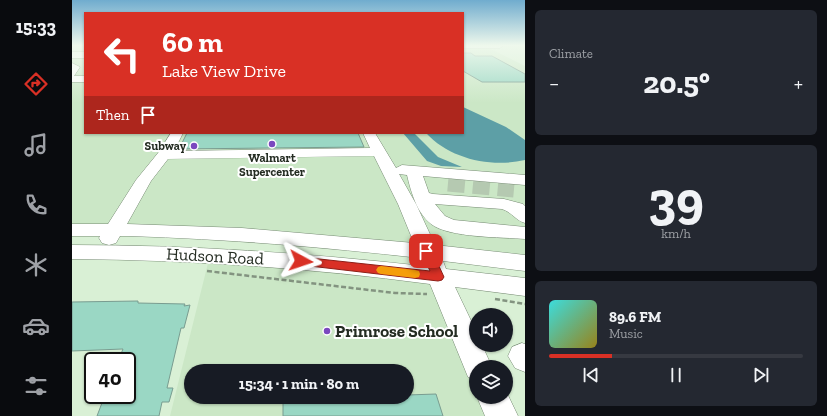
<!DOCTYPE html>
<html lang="en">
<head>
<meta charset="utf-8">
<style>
	:root { --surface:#171b24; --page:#242831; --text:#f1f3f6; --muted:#9ea1a6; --line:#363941; --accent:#d93025 }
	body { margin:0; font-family:"Zilla Slab",serif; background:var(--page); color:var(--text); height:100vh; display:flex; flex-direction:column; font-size:15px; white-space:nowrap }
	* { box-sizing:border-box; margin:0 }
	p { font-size:13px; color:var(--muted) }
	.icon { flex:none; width:22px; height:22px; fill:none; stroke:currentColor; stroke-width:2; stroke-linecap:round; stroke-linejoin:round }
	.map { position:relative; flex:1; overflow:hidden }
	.side { display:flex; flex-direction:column; gap:10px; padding:10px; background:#0d0f14; width:302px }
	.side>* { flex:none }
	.top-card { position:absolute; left:12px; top:12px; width:380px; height:122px; border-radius:0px; box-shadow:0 1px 3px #0004; background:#d93025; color:#fff; overflow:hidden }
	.fabs { position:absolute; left:397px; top:308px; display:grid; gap:8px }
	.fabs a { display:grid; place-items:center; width:44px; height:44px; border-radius:50%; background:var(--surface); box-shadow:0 1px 3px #0004; font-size:20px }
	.speed { position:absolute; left:12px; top:352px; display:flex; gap:8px; font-size:20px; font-weight:700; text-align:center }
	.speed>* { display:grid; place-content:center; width:52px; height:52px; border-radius:50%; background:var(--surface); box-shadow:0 1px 3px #0004; line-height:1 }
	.speed .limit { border:2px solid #111; border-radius:6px; background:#fff; color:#111 }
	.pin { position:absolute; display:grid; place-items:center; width:34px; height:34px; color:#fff; margin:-17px; border-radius:8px; box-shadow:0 2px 6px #0006 }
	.me { position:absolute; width:44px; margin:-22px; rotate:95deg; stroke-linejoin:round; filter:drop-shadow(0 0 3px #0008) }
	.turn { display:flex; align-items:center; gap:14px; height:84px; padding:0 12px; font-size:18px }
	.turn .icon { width:52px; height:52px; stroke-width:2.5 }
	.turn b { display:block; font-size:28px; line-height:34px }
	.then { display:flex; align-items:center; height:38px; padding:0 12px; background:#0003; gap:8px; font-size:15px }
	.big { font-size:30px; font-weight:800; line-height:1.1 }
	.side .card { flex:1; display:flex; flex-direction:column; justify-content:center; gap:6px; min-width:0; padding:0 14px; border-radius:6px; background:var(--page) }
	.side .dial { align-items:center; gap:0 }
	.dial b { font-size:52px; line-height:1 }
	.song { display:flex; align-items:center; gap:12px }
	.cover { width:48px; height:48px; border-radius:6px; background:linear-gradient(135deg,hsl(180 70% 55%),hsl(50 70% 35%)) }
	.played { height:4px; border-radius:2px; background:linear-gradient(90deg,var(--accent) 25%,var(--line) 25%) }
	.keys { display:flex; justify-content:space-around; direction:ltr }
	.heat { display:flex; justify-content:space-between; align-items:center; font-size:22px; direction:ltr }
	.trip { position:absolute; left:112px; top:364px; width:230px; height:40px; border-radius:20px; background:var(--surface); box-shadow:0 1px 3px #0004; font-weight:800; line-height:40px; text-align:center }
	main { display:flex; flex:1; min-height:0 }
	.menu { display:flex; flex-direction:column; width:72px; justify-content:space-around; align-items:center; background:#090b0e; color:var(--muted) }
	.menu .icon { width:28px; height:28px }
	.menu .active { color:var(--accent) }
	.menu b { font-size:18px; color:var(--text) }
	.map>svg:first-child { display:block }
	.built { fill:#cbe7c6; fill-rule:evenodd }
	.water { fill:#5d9fa6 }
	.building { fill:#9ad7c4; stroke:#799c90 }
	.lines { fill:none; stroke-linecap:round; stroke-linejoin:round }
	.minor-tunnel { stroke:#b5c9b1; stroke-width:17; stroke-dasharray:17 8; stroke-linecap:butt }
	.minor-casing { stroke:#768a73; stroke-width:1 }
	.highway-casing { stroke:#768a73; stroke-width:1 }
	.path { stroke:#839380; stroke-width:2.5; stroke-dasharray:5 2.5; stroke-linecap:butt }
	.minor { fill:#fff; fill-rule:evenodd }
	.highway { fill:#fff; fill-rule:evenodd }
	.route { fill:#d93025; stroke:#8d1f18 }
	.slow { fill:#f59e0b }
	.poi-dot { fill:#7a48bf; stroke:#fff; stroke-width:1.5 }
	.labels { text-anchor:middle; stroke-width:4; stroke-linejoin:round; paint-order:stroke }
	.far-poi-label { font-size:12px; font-weight:bold; fill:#242c22; stroke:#fff; text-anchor:end }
	.near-street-label { font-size:17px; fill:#242c22; stroke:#fff }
	.near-poi-label { font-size:17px; font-weight:bold; fill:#242c22; stroke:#fff; text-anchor:start }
</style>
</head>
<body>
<main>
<nav class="menu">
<b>15:33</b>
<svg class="icon active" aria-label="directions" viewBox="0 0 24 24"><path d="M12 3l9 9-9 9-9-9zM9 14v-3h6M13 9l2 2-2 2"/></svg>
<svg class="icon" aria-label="music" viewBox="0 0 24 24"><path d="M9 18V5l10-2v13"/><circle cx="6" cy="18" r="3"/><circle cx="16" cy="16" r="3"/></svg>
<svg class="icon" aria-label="phone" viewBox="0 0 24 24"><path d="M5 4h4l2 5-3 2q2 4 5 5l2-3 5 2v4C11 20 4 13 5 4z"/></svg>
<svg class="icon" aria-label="climate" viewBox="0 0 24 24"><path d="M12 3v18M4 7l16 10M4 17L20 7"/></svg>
<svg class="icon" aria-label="car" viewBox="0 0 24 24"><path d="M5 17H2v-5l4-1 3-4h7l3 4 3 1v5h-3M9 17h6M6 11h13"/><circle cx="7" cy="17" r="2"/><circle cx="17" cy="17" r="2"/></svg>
<svg class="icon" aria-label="filters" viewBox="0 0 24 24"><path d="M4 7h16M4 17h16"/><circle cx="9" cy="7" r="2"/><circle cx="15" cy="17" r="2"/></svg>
</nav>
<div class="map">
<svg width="453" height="416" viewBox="0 0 453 416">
	<rect width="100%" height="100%" fill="#d9f0d5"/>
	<g class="built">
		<polygon points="391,49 419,49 453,66 453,263 354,251 0,230 0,58 13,58 13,133 391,133"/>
		<path d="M138 255 366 277 404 367V397H420L430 416H98ZM119 371H335V397H119Z"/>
	</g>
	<g class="water">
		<path d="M391 107 434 127 453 140V160C419 168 378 159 354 133H391Z"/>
		<polygon points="331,133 342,133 366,157 390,167 369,166 355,161"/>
	</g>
	<g class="building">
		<polygon points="391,53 399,53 403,56 420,56 453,74 453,82 410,82 391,71"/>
		<polygon points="115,133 286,133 292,147 107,149"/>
		<polygon points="66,301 66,303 113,304 112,306 118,305 112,328 109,328 95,388 101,388 97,402 90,402 87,416 25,416 33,395 55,395 55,361 46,361 51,349 0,351 0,302"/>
		<polygon points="364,394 371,416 211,416 211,400 335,397 335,395"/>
	</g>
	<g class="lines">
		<polyline class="minor-tunnel" points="376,183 442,189"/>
		<defs>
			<g id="minor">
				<polygon points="0,63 8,67 2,76 13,76 13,82 0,82"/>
				<path d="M99 133H111L102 151 298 148 291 133H303L324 168 330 165 453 175V185L351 176 357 193 361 194 432 199 451 204 453 206V223C443 220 441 213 430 209L363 204 373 216 382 220 453 227V239C430 237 377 238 359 224 345 213 339 192 335 175L327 174 344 204 363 245 453 255V271L371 261 374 269 453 278V296L383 287 404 331V345H410L420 367H404V380L396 377 358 284C239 268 120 260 0 259V245C117 245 234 253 351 266L348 258C251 247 154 239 57 236H48L44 243 37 245 30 243 27 238 28 236H0V224H36L64 180 86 153ZM302 156 326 204 342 243 170 228 55 224 79 181 96 159Z"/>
				<polygon points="450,343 453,344 453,372 443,368 436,356 440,347"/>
				<polygon points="434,391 446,416 413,416 405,397 434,397"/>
			</g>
			<g id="highway">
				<polygon points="391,45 432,45 428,48 391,48"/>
				<rect x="0" y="52" width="13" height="6"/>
			</g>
		</defs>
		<use href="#minor" class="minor-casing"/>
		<use href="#highway" class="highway-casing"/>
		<g class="path">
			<polyline points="135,271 323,293 355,294"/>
			<polyline points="423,299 453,304"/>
		</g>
		<use href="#minor" class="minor"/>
		<use href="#highway" class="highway"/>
	</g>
	<linearGradient id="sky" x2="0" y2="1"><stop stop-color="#70acce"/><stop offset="0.44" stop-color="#eef8ec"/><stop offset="1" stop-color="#eef8ec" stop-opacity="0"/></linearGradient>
	<rect width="453" height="103" fill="url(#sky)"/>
	<polygon class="route" points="354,247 358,248 360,251 372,277 370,280 366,281 229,265 225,264 223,261 225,259 229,257 358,271 349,251 351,248"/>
	<polygon class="slow" points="309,266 343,270 347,271 348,274 347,277 343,278 309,274 306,273 304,270 306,267"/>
	<g class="poi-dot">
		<circle cx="200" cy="144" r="4"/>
		<circle cx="122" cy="146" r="4"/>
		<circle cx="255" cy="331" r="4"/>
	</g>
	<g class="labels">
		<g class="far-poi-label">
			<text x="114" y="150">Subway</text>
			<text x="200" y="162" text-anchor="middle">Walmart<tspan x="200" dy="14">Supercenter</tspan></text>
		</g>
		<g class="near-street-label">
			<text transform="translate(143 256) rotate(3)" y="6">Hudson Road</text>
		</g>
		<g class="near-poi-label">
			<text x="263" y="337">Primrose School</text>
		</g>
	</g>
</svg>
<div class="fabs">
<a><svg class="icon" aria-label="sound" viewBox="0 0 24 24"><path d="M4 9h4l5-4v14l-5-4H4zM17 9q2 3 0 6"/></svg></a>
<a><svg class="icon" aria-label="layers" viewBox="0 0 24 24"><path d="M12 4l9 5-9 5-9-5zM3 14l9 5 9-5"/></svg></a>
</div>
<div class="speed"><div class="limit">40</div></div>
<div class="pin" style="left:354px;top:251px;background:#d93025"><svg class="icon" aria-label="arrive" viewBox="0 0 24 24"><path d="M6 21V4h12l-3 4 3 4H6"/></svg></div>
<svg class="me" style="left:229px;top:261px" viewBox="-20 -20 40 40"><path d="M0-17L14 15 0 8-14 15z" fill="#d93025" stroke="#fff" stroke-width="4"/></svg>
<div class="trip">15:34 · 1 min · 80 m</div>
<div class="top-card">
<div class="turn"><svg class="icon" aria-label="left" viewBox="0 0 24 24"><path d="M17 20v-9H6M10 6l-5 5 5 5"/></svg><div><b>60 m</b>Lake View Drive</div></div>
<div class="then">Then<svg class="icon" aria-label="arrive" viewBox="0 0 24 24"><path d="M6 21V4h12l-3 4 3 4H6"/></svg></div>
</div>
</div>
<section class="side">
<div class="card"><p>Climate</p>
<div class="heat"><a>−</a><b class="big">20.5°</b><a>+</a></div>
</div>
<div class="card dial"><b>39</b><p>km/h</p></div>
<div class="card">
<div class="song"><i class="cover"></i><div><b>89.6 FM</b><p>Music</p></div></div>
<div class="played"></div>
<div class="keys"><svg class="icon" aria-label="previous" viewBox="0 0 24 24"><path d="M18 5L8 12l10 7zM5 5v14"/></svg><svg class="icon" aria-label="pause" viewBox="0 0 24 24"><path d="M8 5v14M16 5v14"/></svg><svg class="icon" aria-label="next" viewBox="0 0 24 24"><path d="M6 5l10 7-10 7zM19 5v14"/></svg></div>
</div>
</section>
</main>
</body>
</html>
